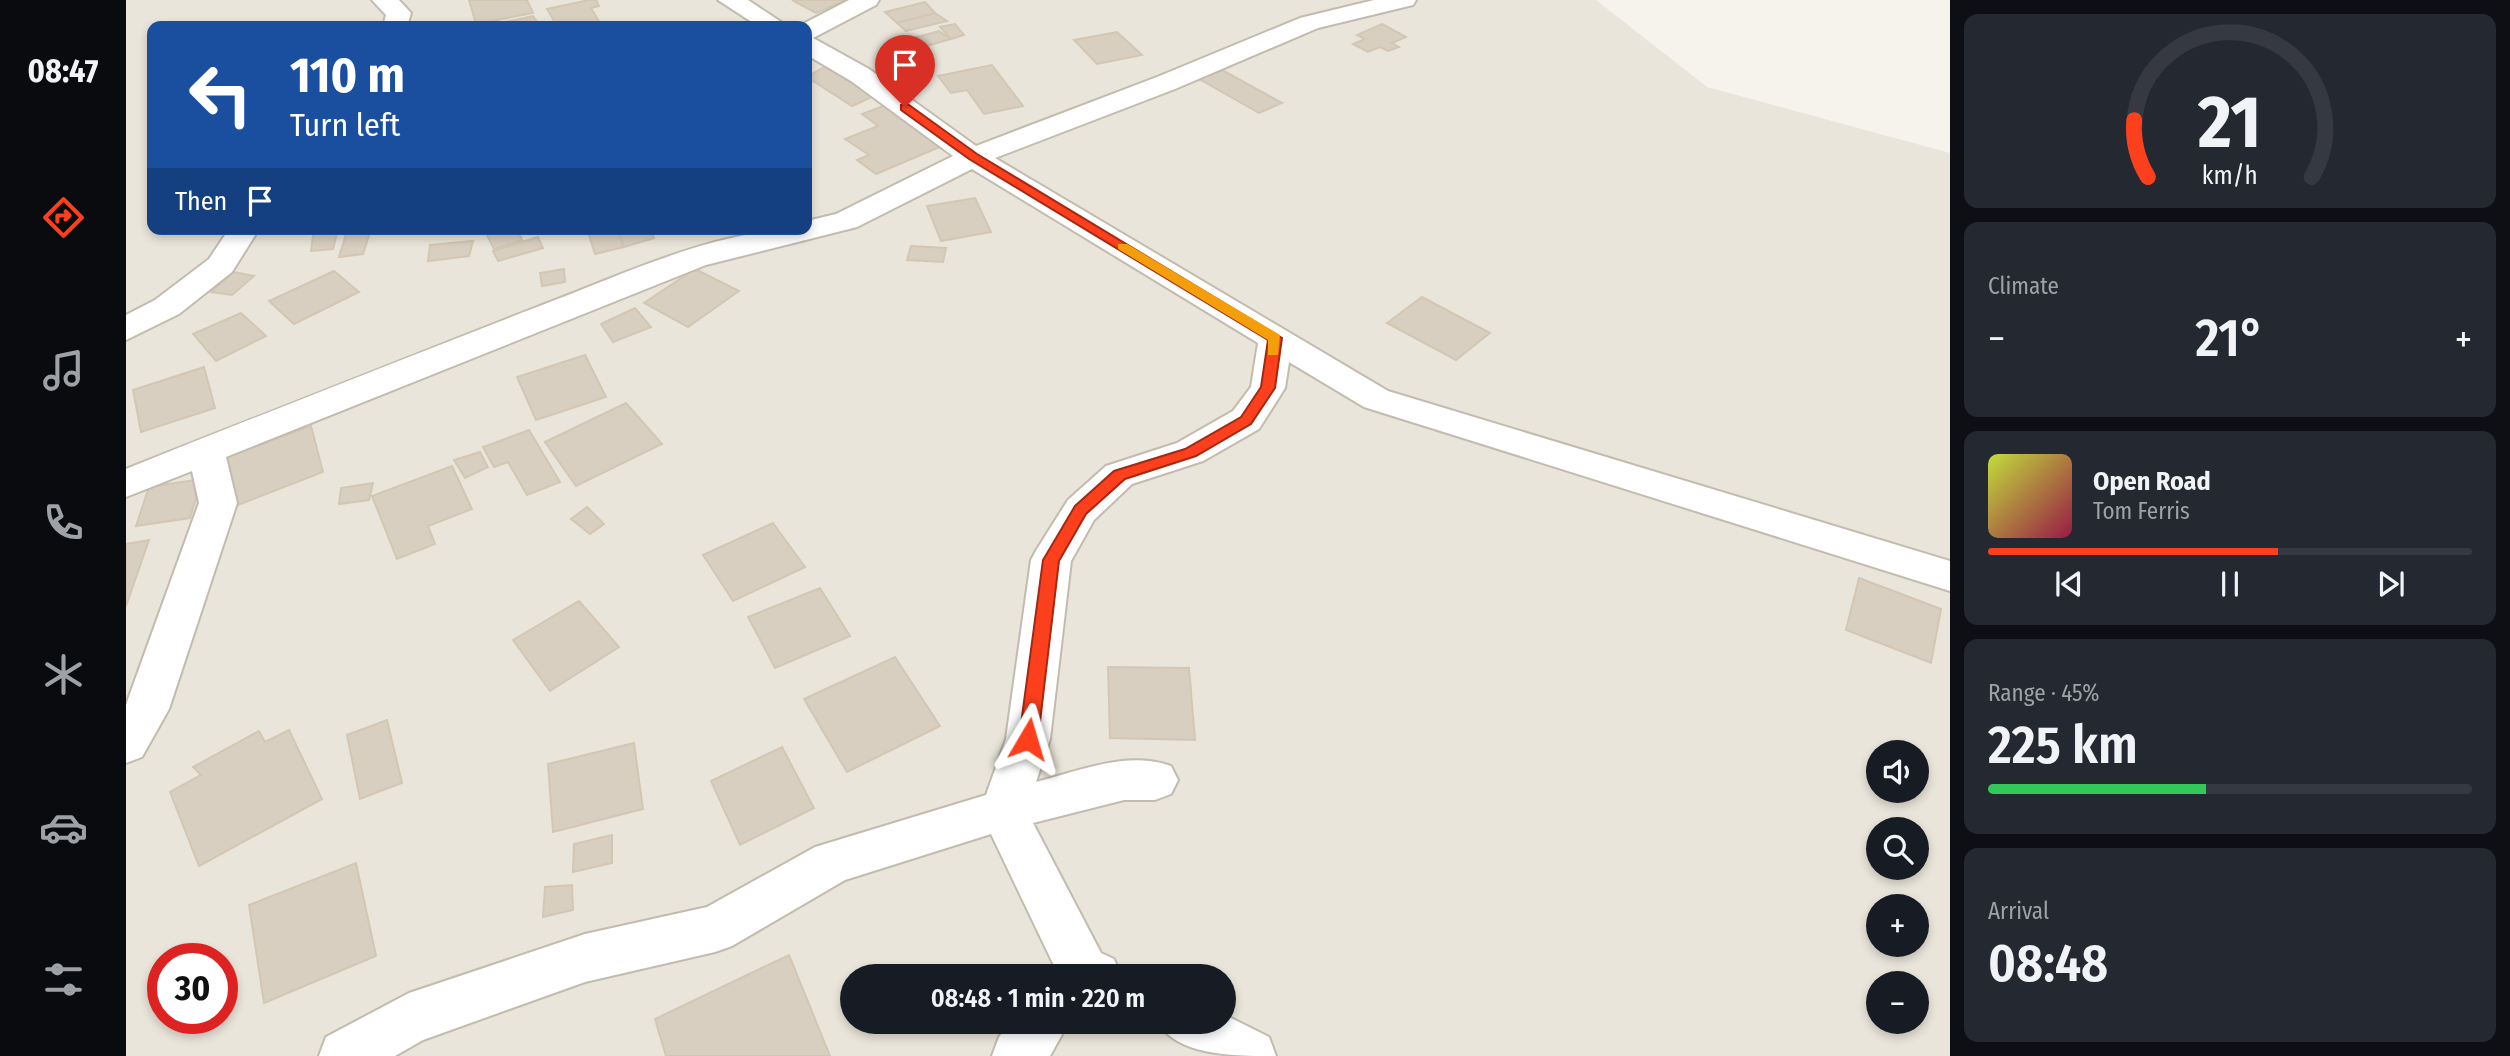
<!DOCTYPE html>
<html lang="en">
<head>
<meta charset="utf-8">
<style>
	:root { --surface:#171b24; --page:#242831; --text:#f1f3f6; --muted:#9ea1a6; --line:#363941; --accent:#fc3f1d }
	body { margin:0; font-family:"Fira Sans Condensed",sans-serif; background:var(--page); color:var(--text); height:100vh; display:flex; flex-direction:column; font-size:26px; white-space:nowrap }
	* { box-sizing:border-box; margin:0 }
	p { font-size:23px; color:var(--muted) }
	.icon { flex:none; width:38px; height:38px; fill:none; stroke:currentColor; stroke-width:2; stroke-linecap:round; stroke-linejoin:round }
	.map { position:relative; flex:1; overflow:hidden }
	.sheet { display:flex; flex-direction:column; gap:14px; padding:14px; background:#0d0f14; width:560px }
	.sheet>* { flex:none }
	.hud { position:absolute; left:21px; top:21px; width:665px; height:214px; border-radius:14px; box-shadow:0 4px 10px #0003; background:#1a4fa0; color:#fff; overflow:hidden }
	.buttons { position:absolute; left:1740px; top:740px; display:grid; gap:14px }
	.buttons a { display:grid; place-items:center; width:63px; height:63px; border-radius:50%; background:var(--surface); box-shadow:0 4px 10px #0003; font-size:35px }
	.speed { position:absolute; left:21px; top:943px; display:flex; gap:14px; font-size:35px; font-weight:700; text-align:center }
	.speed>* { display:grid; place-content:center; width:91px; height:91px; border-radius:50%; background:var(--surface); box-shadow:0 4px 10px #0003; line-height:1 }
	.speed .limit { border:10px solid #d22; background:#fff; color:#111 }
	.pin { position:absolute; display:grid; place-items:center; width:60px; height:60px; color:#fff; margin:-72px -30px; border-radius:50% 50% 50% 0; rotate:-45deg; box-shadow:0 0 7px #0007 }
	.pin .icon { rotate:45deg }
	.me { position:absolute; width:77px; margin:-38px; rotate:7deg; stroke-linejoin:round; filter:drop-shadow(0 0 5px #0008) }
	.turn { display:flex; align-items:center; gap:24px; height:147px; padding:0 28px; font-size:32px }
	.turn .icon { width:91px; height:91px; stroke-width:2.5 }
	.turn b { display:block; font-size:49px; line-height:60px }
	.then { display:flex; align-items:center; height:66px; padding:0 28px; background:#0003; gap:14px; font-size:26px }
	.big { font-size:52px; font-weight:600; line-height:1.1 }
	.sheet .widget { flex:1; display:flex; flex-direction:column; justify-content:center; gap:10px; min-width:0; padding:0 24px; border-radius:14px; background:var(--page) }
	.sheet .dial { align-items:center; gap:0 }
	.dial svg { height:182px; overflow:visible; fill:none; stroke:var(--line); stroke-width:7; stroke-linecap:round; text-anchor:middle }
	.dial text { fill:var(--text); stroke:none }
	.song { display:flex; align-items:center; gap:21px }
	.cover { width:84px; height:84px; border-radius:10px; background:linear-gradient(135deg,hsl(70 70% 55%),hsl(340 70% 35%)) }
	.played { height:7px; border-radius:4px; background:linear-gradient(90deg,var(--accent) 60%,var(--line) 60%) }
	.keys { display:flex; justify-content:space-around; direction:ltr }
	.heat { display:flex; justify-content:space-between; align-items:center; font-size:38px; direction:ltr }
	.charge { height:10px; border-radius:5px; background:linear-gradient(90deg,#34c759 45%,var(--line) 0) }
	.trip { position:absolute; left:714px; top:964px; width:396px; height:70px; border-radius:35px; background:var(--surface); box-shadow:0 4px 10px #0003; font-weight:600; line-height:70px; text-align:center }
	main { display:flex; flex:1; min-height:0 }
	.dock { display:flex; flex-direction:column; width:126px; justify-content:space-around; align-items:center; background:#090b0e; color:var(--muted) }
	.dock .icon { width:49px; height:49px }
	.dock .active { color:var(--accent) }
	.dock b { font-size:32px; color:var(--text) }
	.map>svg:first-child { display:block }
	.residential { fill:#eae5da; fill-rule:evenodd }
	.building { fill:#d8cfc1; stroke:#d3c7b4; stroke-width:2 }
	.lines { fill:none; stroke-linecap:round; stroke-linejoin:round }
	.minor-casing { stroke:#c2bbae; stroke-width:4 }
	.minor { fill:#fff; fill-rule:evenodd }
	.route { fill:#fc3f1d; stroke:#a42913; stroke-width:2 }
	.slow { fill:#f59e0b }
</style>
</head>
<body>
<main>
<nav class="dock">
<b>08:47</b>
<svg class="icon active" aria-label="directions" viewBox="0 0 24 24"><path d="M12 3l9 9-9 9-9-9zM9 14v-3h6M13 9l2 2-2 2"/></svg>
<svg class="icon" aria-label="music" viewBox="0 0 24 24"><path d="M9 18V5l10-2v13"/><circle cx="6" cy="18" r="3"/><circle cx="16" cy="16" r="3"/></svg>
<svg class="icon" aria-label="phone" viewBox="0 0 24 24"><path d="M5 4h4l2 5-3 2q2 4 5 5l2-3 5 2v4C11 20 4 13 5 4z"/></svg>
<svg class="icon" aria-label="climate" viewBox="0 0 24 24"><path d="M12 3v18M4 7l16 10M4 17L20 7"/></svg>
<svg class="icon" aria-label="car" viewBox="0 0 24 24"><path d="M5 17H2v-5l4-1 3-4h7l3 4 3 1v5h-3M9 17h6M6 11h13"/><circle cx="7" cy="17" r="2"/><circle cx="17" cy="17" r="2"/></svg>
<svg class="icon" aria-label="filters" viewBox="0 0 24 24"><path d="M4 7h16M4 17h16"/><circle cx="9" cy="7" r="2"/><circle cx="15" cy="17" r="2"/></svg>
</nav>
<div class="map">
<svg width="1824" height="1056" viewBox="0 0 1824 1056">
	<rect width="100%" height="100%" fill="#f6f3ec"/>
	<path class="residential" d="M0 0H1470L1581 87 1824 153V1056H0ZM26 26H681V229H26ZM1752 752H1790V791H1752ZM1752 830H1790V868H1752ZM1752 906H1790V945H1752ZM37 959H96V1018H37ZM726 976H1097V1022H726ZM1752 984H1790V1022H1752Z"/>
	<g class="building">
		<polygon points="343,0 401,0 407,13 350,24"/>
		<polygon points="463,0 470,0 473,6 465,8 474,23 431,26 421,9"/>
		<polygon points="666,0 715,0 718,1 690,13"/>
		<polygon points="799,2 809,13 771,23 759,12"/>
		<polygon points="809,13 821,21 780,31 771,23"/>
		<polygon points="407,16 414,26 362,26"/>
		<polygon points="829,24 838,35 825,39 814,27"/>
		<polygon points="1256,24 1280,37 1266,43 1273,47 1262,51 1254,47 1242,52 1227,44 1239,39 1231,35"/>
		<polygon points="813,31 825,39 773,54 764,44"/>
		<polygon points="991,32 1016,55 971,64 948,40"/>
		<polygon points="702,65 750,95 726,106 681,77"/>
		<polygon points="866,65 897,106 858,114 841,90 825,93 812,76"/>
		<polygon points="1096,70 1156,103 1133,113 1073,79"/>
		<polygon points="762,104 823,143 750,174 731,160 743,155 719,139 752,126 736,114"/>
		<polygon points="849,198 865,232 815,241 801,206"/>
		<polygon points="188,229 212,229 207,249 185,251"/>
		<polygon points="245,229 237,254 213,257 221,231"/>
		<polygon points="358,229 391,229 396,240 368,249"/>
		<polygon points="461,229 491,229 498,247 469,254"/>
		<polygon points="491,229 524,229 528,238 498,247"/>
		<polygon points="412,237 417,248 372,261 367,251"/>
		<polygon points="347,241 343,256 302,261 304,245"/>
		<polygon points="785,246 820,248 817,262 781,260"/>
		<polygon points="438,269 439,282 416,286 414,273"/>
		<polygon points="569,269 613,291 562,327 518,303"/>
		<polygon points="208,271 233,292 168,324 143,301"/>
		<polygon points="107,272 128,276 106,295 85,292"/>
		<polygon points="1296,297 1364,333 1330,360 1261,323"/>
		<polygon points="509,308 525,327 487,342 475,324"/>
		<polygon points="115,313 140,336 90,361 67,334"/>
		<polygon points="459,355 480,397 410,420 391,377"/>
		<polygon points="78,367 89,408 15,432 7,390"/>
		<polygon points="500,403 536,444 450,486 419,442"/>
		<polygon points="185,426 197,472 112,505 100,457"/>
		<polygon points="403,430 434,482 401,495 382,462 368,467 357,447"/>
		<polygon points="354,452 362,467 339,478 328,460"/>
		<polygon points="326,466 346,509 302,526 309,544 271,559 246,496"/>
		<polygon points="76,479 64,518 10,526 23,487"/>
		<polygon points="247,483 243,500 213,504 215,488"/>
		<polygon points="461,507 478,524 464,534 445,519"/>
		<polygon points="647,523 679,567 607,601 577,555"/>
		<polygon points="23,540 0,606 0,544"/>
		<polygon points="1733,578 1815,609 1805,663 1720,630"/>
		<polygon points="694,588 724,636 649,668 622,617"/>
		<polygon points="453,601 493,647 424,691 387,640"/>
		<polygon points="769,657 814,726 721,772 678,699"/>
		<polygon points="982,667 1063,668 1069,740 984,738"/>
		<polygon points="261,720 276,783 234,799 221,735"/>
		<polygon points="163,730 196,799 73,866 44,792 75,775 67,767 133,731 139,742"/>
		<polygon points="508,743 517,809 427,832 422,764"/>
		<polygon points="656,747 688,808 614,845 585,781"/>
		<polygon points="486,835 486,863 447,872 448,844"/>
		<polygon points="230,863 250,956 138,1003 123,905"/>
		<polygon points="446,885 447,910 417,917 419,887"/>
		<polygon points="663,955 704,1056 540,1056 529,1019"/>
	</g>
	<g class="lines">
		<defs>
			<g id="minor">
				<polygon points="246,0 273,0 285,13 281,26 257,26 260,15"/>
				<polygon points="592,0 622,0 661,26 632,26"/>
				<path d="M723 0H753L750 5 687 38 743 69 850 146 1031 77 1174 18 1248 0H1290L1287 5 1192 28 1049 89 869 158 1262 391 1824 561V591L1238 407 1163 362 1159 388 1133 429 1077 461 1006 484 968 520 945 561 924 739 910 782C953 771 1002 750 1045 766L1052 780 1045 794 1029 800H998L907 823 975 953 988 959 995 976H933L865 834 719 880 606 946 589 952 459 982 297 1040 269 1056H193L200 1037 283 993 459 934 581 907 689 847 860 795 880 739 905 560 911 549 942 500 980 466 1051 443 1107 411 1125 387 1132 343 846 169 731 227 580 265 100 457 111 503 43 709 16 757 0 763V705L73 503 66 471 0 497V469C137 414 274 360 411 307 497 275 588 229 681 229V221L710 214 827 156 725 81 681 55V26H673Z"/>
				<polygon points="103,229 133,229 106,272 53,314 0,340 0,315 29,300 83,259"/>
				<path d="M1097 1014 1143 1037 1150 1056C1107 1056 1051 1056 1032 1022H1097Z"/>
				<polygon points="885,1022 943,1022 924,1056 866,1056 873,1037"/>
			</g>
		</defs>
		<use href="#minor" class="minor-casing"/>
		<use href="#minor" class="minor"/>
	</g>
	<polygon class="route" points="775,105 783,105 851,154 1156,338 1149,388 1125,424 1070,456 999,479 960,514 933,561 912,739 909,745 896,745 893,739 917,560 949,506 988,471 1059,449 1115,417 1135,387 1142,340 843,159 775,110"/>
	<polygon class="slow" points="992,244 1001,244 1154,335 1152,355 1142,355 1142,340 992,249"/>
</svg>
<div class="buttons">
<a><svg class="icon" aria-label="sound" viewBox="0 0 24 24"><path d="M4 9h4l5-4v14l-5-4H4zM17 9q2 3 0 6"/></svg></a>
<a><svg class="icon" aria-label="search" viewBox="0 0 24 24"><circle cx="10" cy="10" r="6"/><path d="M15 15l6 6"/></svg></a>
<a>+</a>
<a>−</a>
</div>
<div class="speed"><div class="limit">30</div></div>
<div class="pin" style="left:779px;top:107px;background:#d93025"><svg class="icon" aria-label="arrive" viewBox="0 0 24 24"><path d="M6 21V4h12l-3 4 3 4H6"/></svg></div>
<svg class="me" style="left:902px;top:739px" viewBox="-20 -20 40 40"><path d="M0-17L14 15 0 8-14 15z" fill="#fc3f1d" stroke="#fff" stroke-width="4"/></svg>
<div class="trip">08:48 · 1 min · 220 m</div>
<div class="hud">
<div class="turn"><svg class="icon" aria-label="left" viewBox="0 0 24 24"><path d="M17 20v-9H6M10 6l-5 5 5 5"/></svg><div><b>110 m</b>Turn left</div></div>
<div class="then">Then<svg class="icon" aria-label="arrive" viewBox="0 0 24 24"><path d="M6 21V4h12l-3 4 3 4H6"/></svg></div>
</div>
</div>
<section class="sheet">
<div class="widget dial"><svg viewBox="0 0 100 80">
<path d="M14 69A42 42 0 1 1 86 69"/>
<path d="M14 69A42 42 0 0 1 8 44" stroke="#fc3f1d"/>
<text x="50" y="56" font-size="32" font-weight="700">21</text>
<text x="50" y="72" font-size="11">km/h</text>
</svg></div>
<div class="widget"><p>Climate</p>
<div class="heat"><a>−</a><b class="big">21°</b><a>+</a></div>
</div>
<div class="widget">
<div class="song"><i class="cover"></i><div><b>Open Road</b><p>Tom Ferris</p></div></div>
<div class="played"></div>
<div class="keys"><svg class="icon" aria-label="previous" viewBox="0 0 24 24"><path d="M18 5L8 12l10 7zM5 5v14"/></svg><svg class="icon" aria-label="pause" viewBox="0 0 24 24"><path d="M8 5v14M16 5v14"/></svg><svg class="icon" aria-label="next" viewBox="0 0 24 24"><path d="M6 5l10 7-10 7zM19 5v14"/></svg></div>
</div>
<div class="widget"><p>Range · 45%</p><b class="big">225 km</b><div class="charge"></div></div>
<div class="widget"><p>Arrival</p><b class="big">08:48</b></div>
</section>
</main>
</body>
</html>
